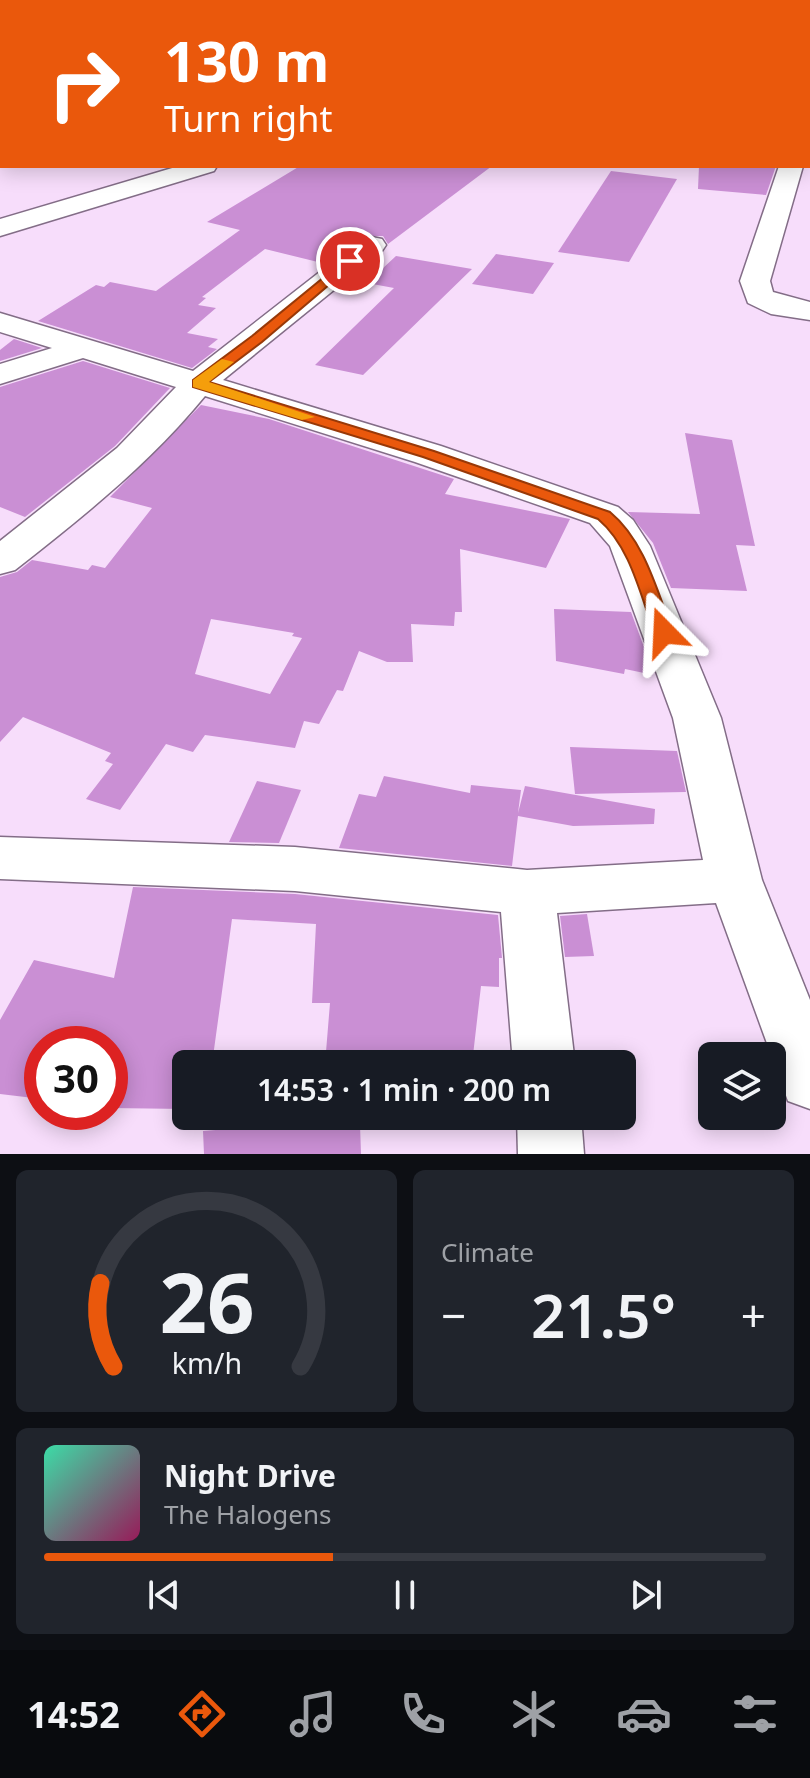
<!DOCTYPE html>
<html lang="en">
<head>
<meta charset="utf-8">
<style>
	:root { --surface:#171b24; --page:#20242c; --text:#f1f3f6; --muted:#9ea1a6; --line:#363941; --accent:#ea580c }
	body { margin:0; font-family:"Noto Sans",sans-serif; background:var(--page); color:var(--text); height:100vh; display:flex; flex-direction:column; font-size:30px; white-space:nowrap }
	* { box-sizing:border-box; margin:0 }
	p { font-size:26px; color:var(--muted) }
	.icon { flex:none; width:44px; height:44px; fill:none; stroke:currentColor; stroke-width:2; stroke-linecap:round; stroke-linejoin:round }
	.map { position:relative; height:1154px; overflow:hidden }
	.sheet { display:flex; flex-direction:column; gap:16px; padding:16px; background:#0d0f14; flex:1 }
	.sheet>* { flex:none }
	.hud { position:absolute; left:0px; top:0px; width:810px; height:168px; box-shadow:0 4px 20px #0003; background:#ea580c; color:#fff; overflow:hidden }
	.tools { position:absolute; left:698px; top:1042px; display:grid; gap:16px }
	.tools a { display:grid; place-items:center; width:88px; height:88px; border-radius:12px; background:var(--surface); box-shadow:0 4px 20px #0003; font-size:40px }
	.speed { position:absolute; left:24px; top:1026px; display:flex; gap:16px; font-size:40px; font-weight:700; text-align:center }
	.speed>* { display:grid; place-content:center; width:104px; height:104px; border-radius:50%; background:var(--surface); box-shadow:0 4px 20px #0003; line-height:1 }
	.speed .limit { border:12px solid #d22; background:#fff; color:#111 }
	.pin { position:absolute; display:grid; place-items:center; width:68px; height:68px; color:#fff; margin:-34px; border:4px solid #fff; border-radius:50%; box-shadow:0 2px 8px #0007 }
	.me { position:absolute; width:88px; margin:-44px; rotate:339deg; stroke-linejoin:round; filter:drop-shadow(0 0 6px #0008) }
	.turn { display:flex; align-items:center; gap:28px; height:168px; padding:0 32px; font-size:36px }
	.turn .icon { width:104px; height:104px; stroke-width:2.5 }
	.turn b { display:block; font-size:56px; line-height:68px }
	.big { font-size:60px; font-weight:600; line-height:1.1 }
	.sheet .card { flex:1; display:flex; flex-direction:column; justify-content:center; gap:12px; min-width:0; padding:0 28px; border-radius:12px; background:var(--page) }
	.sheet .dial { align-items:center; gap:0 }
	.dial svg { height:208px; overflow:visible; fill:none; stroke:var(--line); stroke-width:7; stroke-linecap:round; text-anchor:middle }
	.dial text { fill:var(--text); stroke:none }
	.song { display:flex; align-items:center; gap:24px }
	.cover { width:96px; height:96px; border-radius:12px; background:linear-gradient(135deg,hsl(160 70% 55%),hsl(330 70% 35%)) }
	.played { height:8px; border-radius:4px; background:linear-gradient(90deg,var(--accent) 40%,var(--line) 40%) }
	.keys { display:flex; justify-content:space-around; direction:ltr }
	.heat { display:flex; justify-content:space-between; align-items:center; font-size:44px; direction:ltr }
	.sheet .tiles { flex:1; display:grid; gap:16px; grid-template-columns:1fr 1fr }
	.card:last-child { grid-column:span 2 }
	.trip { position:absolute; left:172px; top:1050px; width:464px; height:80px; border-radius:12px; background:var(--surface); box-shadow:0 4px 20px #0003; font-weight:600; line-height:80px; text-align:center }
	.dock { display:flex; height:128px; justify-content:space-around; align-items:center; background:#090b0e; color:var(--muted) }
	.dock .icon { width:56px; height:56px }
	.dock .on { color:var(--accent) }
	.dock b { font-size:36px; color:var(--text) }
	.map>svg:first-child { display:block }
	.building { fill:#ca8fd4; fill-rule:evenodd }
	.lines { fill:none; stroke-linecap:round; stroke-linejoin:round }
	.street-casing { stroke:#836d87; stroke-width:3 }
	.street { fill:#fff; fill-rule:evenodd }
	.route { fill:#ea580c; stroke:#983908; stroke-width:2 }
	.slow { fill:#f59e0b }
</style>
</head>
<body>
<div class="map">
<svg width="810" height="1154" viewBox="0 0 810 1154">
	<rect width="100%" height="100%" fill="#f7ddfb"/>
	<g class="building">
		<polygon points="300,166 492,166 388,244 383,236 361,236 326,264 265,249 202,297 206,298 198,305 216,308 187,333 218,339 208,347 217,349 192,368 38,321 96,285 104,287 110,282 156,291 240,230 207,222"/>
		<polygon points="699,166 776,166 766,195 698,189"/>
		<polygon points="611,171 677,179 629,262 558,252"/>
		<polygon points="496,254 554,263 533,294 472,284"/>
		<polygon points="396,256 472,269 363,375 315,365 394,288 367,283"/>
		<polygon points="14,339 42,348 0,361 0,350"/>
		<polygon points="83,361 170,388 115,446 25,517 0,507 0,387"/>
		<path d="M201 405 269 419 454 479 445 494 570 519 546 568 460 549 462 612H455L454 626 411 624 413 662H387L359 651 343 691 337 690 319 724 304 721 295 748 205 735 193 752 166 744 120 810 86 799 113 764 105 761 111 753 23 717 0 742V577L17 572 32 560 88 570 92 565 105 568 152 508 110 497ZM211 619 294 633 292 636 302 638 270 694 195 674Z"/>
		<polygon points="685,433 732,440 755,546 736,545 747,591 671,588 653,543 628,512 700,514"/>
		<polygon points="554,609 631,612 648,658 644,673 625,669 624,674 556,661"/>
		<polygon points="570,747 677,751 686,792 575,794"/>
		<polygon points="384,776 470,793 471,785 521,790 518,813 525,786 655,809 654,824 573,826 518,816 512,866 339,848 359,794 376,797"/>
		<polygon points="257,781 301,790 279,843 229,842"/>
		<polygon points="133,887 295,894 498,915 502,958 499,958 499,987 481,986 472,1064 325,1064 330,1003 312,1003 316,924 232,919 212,1064 186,1064 186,1109 110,1108 110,1044 42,1044 42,1099 0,1094 0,1020 34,960 114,978"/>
		<polygon points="587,914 594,956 565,957 560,916"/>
		<polygon points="276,1116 415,1116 416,1123 360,1125 361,1154 204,1154 203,1131 276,1125"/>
	</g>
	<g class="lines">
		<defs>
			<g id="street">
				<polygon points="616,0 634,0 615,2"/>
				<polygon points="810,108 810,126 808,127 808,109"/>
				<polygon points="179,166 217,166 214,171 0,236 0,219"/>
				<polygon points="779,166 803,166 770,281 773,292 810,302 810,320 771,314 748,303 740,281"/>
				<path d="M372 237 382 239 386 245 382 251 223 380 441 446 618 507 633 520 650 546 721 718 762 880 810 1000V1109L788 1101 716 903 557 913 575 1064H513L501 912 295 891 0 879V837L295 847 527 870 703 860 673 718 610 546 590 523 415 462 205 396C150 463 83 517 15 570L0 574V541L117 448 176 387 83 358 0 384V364L52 348 0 332V313L193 371 362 239Z"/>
				<polygon points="517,1116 581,1116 584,1154 518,1154"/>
			</g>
		</defs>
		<use href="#street" class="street-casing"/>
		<use href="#street" class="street"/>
	</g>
	<path class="route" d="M346 259 357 261 262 342 209 382 434 451 610 512C645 541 657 591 673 632L670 636H657L654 632C640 594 630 546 598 519L423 457 193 387V380L252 336Z"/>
	<polygon class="slow" points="222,359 234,362 209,382 315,417 302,420 193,387 193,380"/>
</svg>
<div class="tools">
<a><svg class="icon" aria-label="layers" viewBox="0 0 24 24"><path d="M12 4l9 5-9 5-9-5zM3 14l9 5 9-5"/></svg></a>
</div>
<div class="speed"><div class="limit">30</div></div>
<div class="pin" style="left:350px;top:261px;background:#d93025"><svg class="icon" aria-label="arrive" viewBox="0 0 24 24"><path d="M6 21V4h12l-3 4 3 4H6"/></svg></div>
<svg class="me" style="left:664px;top:632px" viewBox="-20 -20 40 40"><path d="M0-17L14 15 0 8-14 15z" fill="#ea580c" stroke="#fff" stroke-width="4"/></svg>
<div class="trip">14:53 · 1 min · 200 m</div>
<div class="hud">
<div class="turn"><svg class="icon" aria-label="right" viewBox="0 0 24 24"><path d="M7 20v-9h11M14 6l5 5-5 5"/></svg><div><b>130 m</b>Turn right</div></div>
</div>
</div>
<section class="sheet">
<div class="tiles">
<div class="card dial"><svg viewBox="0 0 100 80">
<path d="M14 69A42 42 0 1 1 86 69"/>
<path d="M14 69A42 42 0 0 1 9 37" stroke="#ea580c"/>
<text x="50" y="56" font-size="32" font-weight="700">26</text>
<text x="50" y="72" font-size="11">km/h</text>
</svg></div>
<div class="card"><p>Climate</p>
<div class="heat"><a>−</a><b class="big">21.5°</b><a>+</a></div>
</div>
<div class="card">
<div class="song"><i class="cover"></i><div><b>Night Drive</b><p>The Halogens</p></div></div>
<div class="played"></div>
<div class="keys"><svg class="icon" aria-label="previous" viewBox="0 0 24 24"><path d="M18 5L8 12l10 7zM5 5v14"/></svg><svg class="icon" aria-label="pause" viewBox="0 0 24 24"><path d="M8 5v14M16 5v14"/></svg><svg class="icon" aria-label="next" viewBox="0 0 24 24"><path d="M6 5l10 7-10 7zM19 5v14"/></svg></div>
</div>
</div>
</section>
<nav class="dock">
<b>14:52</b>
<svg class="icon on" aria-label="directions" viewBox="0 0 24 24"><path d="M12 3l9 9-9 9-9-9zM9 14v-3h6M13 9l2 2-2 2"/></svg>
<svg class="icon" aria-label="music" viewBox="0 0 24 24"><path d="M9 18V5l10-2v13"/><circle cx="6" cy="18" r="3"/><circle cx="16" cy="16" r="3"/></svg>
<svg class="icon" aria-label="phone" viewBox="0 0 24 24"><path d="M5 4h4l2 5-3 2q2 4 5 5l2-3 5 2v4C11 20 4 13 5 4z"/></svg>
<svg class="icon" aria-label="climate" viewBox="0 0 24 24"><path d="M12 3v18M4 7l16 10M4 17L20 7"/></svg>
<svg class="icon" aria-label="car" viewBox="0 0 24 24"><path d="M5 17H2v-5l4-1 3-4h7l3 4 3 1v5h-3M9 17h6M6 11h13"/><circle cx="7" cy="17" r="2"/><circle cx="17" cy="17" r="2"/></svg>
<svg class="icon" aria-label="filters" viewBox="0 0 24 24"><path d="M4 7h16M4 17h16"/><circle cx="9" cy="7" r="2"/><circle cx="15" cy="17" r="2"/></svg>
</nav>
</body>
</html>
